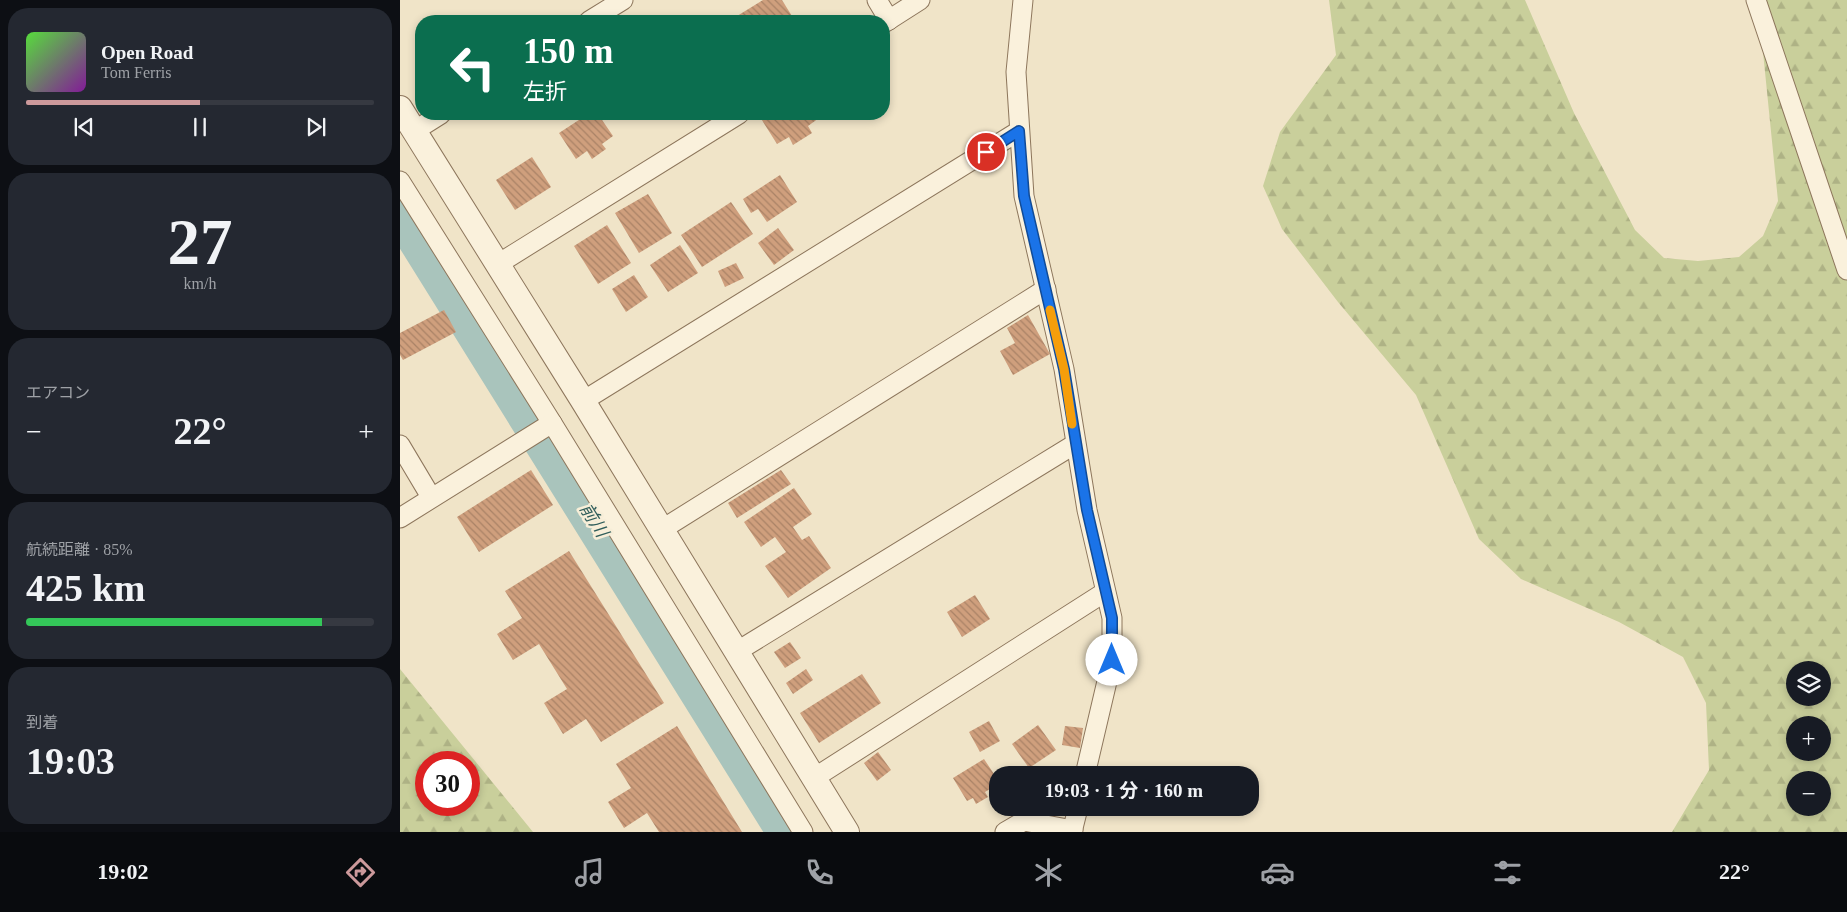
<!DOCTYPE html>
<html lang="ja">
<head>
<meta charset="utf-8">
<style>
	:root { --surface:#171b24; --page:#242831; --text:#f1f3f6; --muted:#9ea1a6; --line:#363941; --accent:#cc999b }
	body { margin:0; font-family:"Times New Roman","Noto Sans JP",serif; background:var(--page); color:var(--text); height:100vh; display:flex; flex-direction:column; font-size:19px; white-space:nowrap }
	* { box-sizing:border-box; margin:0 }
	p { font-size:16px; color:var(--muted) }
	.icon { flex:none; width:28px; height:28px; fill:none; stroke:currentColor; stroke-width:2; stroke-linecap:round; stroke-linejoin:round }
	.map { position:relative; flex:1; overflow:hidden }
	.details { display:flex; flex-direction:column; gap:8px; padding:8px; background:#0d0f14; width:400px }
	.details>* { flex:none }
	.hud { position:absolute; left:15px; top:15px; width:475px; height:105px; border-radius:20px; box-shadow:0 2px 8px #0003; background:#0b6e4f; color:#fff; overflow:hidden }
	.buttons { position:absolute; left:1386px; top:661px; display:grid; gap:10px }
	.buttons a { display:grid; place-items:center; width:45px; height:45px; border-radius:50%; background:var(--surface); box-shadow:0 2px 8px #0003; font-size:25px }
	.speed { position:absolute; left:15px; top:751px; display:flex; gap:10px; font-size:25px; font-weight:700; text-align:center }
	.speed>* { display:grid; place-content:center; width:65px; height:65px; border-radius:50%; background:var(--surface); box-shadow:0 2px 8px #0003; line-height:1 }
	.speed .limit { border:8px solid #d22; background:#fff; color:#111 }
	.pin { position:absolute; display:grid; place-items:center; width:42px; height:42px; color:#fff; margin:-21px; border:2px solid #fff; border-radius:50%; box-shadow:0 1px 5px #0007 }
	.me { position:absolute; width:55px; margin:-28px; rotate:0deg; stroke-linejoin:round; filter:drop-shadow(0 0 4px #0008) }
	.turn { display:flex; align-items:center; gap:18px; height:105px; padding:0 25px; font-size:22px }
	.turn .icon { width:65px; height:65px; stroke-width:2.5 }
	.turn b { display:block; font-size:35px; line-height:42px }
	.big { font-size:38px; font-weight:700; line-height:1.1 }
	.details .tile { flex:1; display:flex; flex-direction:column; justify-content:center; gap:8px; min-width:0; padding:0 18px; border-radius:20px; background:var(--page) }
	.details .dial { align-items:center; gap:0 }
	.dial b { font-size:65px; line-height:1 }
	.song { display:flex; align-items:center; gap:15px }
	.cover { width:60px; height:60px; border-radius:8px; background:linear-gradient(135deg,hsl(110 70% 55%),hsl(290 70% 35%)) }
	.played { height:5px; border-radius:2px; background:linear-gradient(90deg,var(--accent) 50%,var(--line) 50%) }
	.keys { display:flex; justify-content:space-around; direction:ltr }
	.heat { display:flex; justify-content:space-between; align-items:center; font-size:28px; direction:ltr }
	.charge { height:8px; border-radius:4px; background:linear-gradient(90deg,#34c759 85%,var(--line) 0) }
	.trip { position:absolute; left:589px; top:766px; width:270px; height:50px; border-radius:20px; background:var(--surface); box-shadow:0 2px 8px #0003; font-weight:700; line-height:50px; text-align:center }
	.tab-bar { display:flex; height:80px; justify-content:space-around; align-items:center; background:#090b0e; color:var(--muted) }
	.tab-bar .icon { width:35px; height:35px }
	.tab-bar .selected { color:var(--accent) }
	.tab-bar b { font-size:22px; color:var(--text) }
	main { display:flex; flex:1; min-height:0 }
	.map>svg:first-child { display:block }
	.forest { fill:url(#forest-firs); fill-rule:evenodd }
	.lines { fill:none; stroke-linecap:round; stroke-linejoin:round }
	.river { stroke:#a9c4bc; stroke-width:42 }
	.building { fill:url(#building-back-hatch) }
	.minor-casing { stroke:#8d765c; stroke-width:21 }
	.tertiary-casing { stroke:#8d765c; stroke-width:26 }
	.minor { stroke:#faf1dc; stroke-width:19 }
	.tertiary { stroke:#faf1dc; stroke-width:24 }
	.route-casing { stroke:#114b97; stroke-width:12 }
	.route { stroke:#1a73e8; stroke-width:9 }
	.slow { stroke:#f59e0b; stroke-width:9 }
	.labels { text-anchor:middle; stroke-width:5; stroke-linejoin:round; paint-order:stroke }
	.water-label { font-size:18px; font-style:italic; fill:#2f5d5a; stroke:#f7eed8 }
</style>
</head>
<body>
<main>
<section class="details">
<div class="tile">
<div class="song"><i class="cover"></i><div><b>Open Road</b><p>Tom Ferris</p></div></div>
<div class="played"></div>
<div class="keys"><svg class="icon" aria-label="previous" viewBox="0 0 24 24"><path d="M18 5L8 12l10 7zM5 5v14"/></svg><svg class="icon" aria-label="pause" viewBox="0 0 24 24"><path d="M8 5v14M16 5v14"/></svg><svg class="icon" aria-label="next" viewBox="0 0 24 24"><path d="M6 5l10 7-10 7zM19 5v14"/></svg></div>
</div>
<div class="tile dial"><b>27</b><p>km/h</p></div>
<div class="tile"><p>エアコン</p>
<div class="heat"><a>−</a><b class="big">22°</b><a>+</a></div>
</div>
<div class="tile"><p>航続距離 · 85%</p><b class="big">425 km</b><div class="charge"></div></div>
<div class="tile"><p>到着</p><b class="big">19:03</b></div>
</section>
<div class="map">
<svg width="1447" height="832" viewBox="0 0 1447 832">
	<defs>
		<pattern id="forest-firs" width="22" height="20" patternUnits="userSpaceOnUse" patternTransform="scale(1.25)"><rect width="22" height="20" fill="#c9cf9b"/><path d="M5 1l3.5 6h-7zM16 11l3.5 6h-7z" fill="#aeb285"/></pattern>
		<pattern id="building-back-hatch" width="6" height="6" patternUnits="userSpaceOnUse" patternTransform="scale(1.25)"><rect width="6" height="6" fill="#cf9f7d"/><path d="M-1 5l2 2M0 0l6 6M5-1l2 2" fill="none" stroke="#a98266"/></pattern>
	</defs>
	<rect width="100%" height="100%" fill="#f0e4c8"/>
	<g class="forest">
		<path d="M929 0H1125L1174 113 1235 230 1264 258 1298 261 1339 257 1363 236 1378 201 1363 52 1347 0H1447V832H1272L1309 770 1306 703 1283 657 1219 622 1121 579 1079 539 1016 395 938 302 882 229 863 186 880 132 936 55ZM1395 670H1422V698H1395ZM1395 725H1422V752H1395ZM1395 780H1422V808H1395Z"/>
		<path d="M0 669 133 832H0ZM26 762H69V805H26Z"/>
	</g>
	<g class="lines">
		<polyline class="river" points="0,209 388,832"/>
	</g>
	<g class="building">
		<polygon points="363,0 382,0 395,21 329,21"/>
		<polygon points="188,114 198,114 213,136 202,144 206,149 192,159 187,151 176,159 159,133"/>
		<polygon points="366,114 416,114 419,118 408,126 412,133 393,145 389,137 377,144 360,117"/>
		<polygon points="132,157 151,187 115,210 96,180"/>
		<polygon points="380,175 397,202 367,222 358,209 351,213 343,199"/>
		<polygon points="248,194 272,233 239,253 215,213"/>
		<polygon points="331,202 353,234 302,267 281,235"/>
		<polygon points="207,225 231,263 198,284 174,246"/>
		<polygon points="378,228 394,250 374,265 358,243"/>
		<polygon points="280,245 298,273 268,292 250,265"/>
		<polygon points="336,263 344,278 325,287 318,271"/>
		<polygon points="234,275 248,297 226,312 212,289"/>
		<polygon points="44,310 56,332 3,360 0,355 0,333"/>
		<polygon points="628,315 650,354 613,375 600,351 615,343 607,328"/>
		<polygon points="131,470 153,505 79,552 57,517"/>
		<polygon points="381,470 391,484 337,518 328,503"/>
		<polygon points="394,488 412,514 393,527 402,540 409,536 431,568 388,598 365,566 386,552 375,537 361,547 344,522"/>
		<polygon points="169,551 264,703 201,742 186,719 163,734 144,703 167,689 139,644 113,660 97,634 122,618 105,591"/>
		<polygon points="575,595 590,619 562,637 547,612"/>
		<polygon points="390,642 401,658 385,668 374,652"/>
		<polygon points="406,669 413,680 393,694 386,683"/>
		<polygon points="462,674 481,703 419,743 400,713"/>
		<polygon points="589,721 600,741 580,752 569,732"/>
		<polygon points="638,725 656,750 629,768 612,744"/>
		<polygon points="277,726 342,832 259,832 247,813 224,828 208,802 231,788 216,764"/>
		<polygon points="665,726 683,728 680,748 662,745"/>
		<polygon points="478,752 491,770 477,781 464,763"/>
		<polygon points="584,759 598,780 598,784 585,792 588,797 576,804 573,798 567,801 553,778"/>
	</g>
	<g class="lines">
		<defs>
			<g id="minor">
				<polyline points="477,0 489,20"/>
				<polyline points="623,0 616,72 624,196 664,369 687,510 712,618 712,660 685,775"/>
				<polyline points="1356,0 1447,270"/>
				<polyline points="189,21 223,0"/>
				<polyline points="484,23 520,0"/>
				<polyline points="14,131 41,114"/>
				<polyline points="0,181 152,423 403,832"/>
				<polyline points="98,264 339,114"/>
				<polyline points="183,401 619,131"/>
				<polyline points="0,445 31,497"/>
				<polyline points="0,518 152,423"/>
				<polyline points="261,530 646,289"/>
				<polyline points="336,652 675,444"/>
				<polyline points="414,778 705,592"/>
				<polyline points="605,832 624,821 673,830"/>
				<polyline points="672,832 678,808"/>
			</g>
			<polyline id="tertiary" points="0,108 183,401 447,832"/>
		</defs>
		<use href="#minor" class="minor-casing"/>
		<use href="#tertiary" class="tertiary-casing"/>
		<use href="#minor" class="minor"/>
		<use href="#tertiary" class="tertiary"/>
	</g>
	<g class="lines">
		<defs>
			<polyline id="route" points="586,152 619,131 624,196 664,369 687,510 712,618 712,660"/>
		</defs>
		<use href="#route" class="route-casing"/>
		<use href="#route" class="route"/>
		<polyline class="slow" points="650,310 664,369 672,424"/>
	</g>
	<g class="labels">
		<g class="water-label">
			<text transform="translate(194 520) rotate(58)" y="6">前川</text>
		</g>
	</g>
</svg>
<div class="buttons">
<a><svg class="icon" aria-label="layers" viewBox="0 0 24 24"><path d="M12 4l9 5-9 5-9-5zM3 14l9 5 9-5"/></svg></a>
<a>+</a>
<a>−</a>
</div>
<div class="speed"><div class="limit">30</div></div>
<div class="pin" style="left:586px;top:152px;background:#d93025"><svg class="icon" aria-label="arrive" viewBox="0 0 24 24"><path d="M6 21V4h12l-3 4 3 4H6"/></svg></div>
<svg class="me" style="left:712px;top:660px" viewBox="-20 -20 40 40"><circle r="19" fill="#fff"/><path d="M0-13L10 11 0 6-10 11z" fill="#1a73e8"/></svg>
<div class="trip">19:03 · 1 分 · 160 m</div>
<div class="hud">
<div class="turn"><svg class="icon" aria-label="left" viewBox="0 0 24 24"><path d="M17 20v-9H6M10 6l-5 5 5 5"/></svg><div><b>150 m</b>左折</div></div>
</div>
</div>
</main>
<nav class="tab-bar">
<b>19:02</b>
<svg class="icon selected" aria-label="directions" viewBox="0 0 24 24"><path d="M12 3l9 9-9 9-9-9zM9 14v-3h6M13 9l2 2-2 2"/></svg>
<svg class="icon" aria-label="music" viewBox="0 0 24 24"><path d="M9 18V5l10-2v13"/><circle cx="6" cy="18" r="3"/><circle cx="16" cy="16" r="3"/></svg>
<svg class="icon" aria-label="phone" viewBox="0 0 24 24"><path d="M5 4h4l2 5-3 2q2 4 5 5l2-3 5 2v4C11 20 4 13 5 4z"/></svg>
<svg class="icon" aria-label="climate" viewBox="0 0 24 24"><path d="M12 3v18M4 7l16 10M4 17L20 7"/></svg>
<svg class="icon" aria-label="car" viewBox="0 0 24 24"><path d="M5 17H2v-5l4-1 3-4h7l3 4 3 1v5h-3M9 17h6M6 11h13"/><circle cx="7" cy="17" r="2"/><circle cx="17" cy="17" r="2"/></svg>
<svg class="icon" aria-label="filters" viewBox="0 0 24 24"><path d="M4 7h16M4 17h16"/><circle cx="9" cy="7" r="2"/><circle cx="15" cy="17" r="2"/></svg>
<b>22°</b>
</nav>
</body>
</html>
